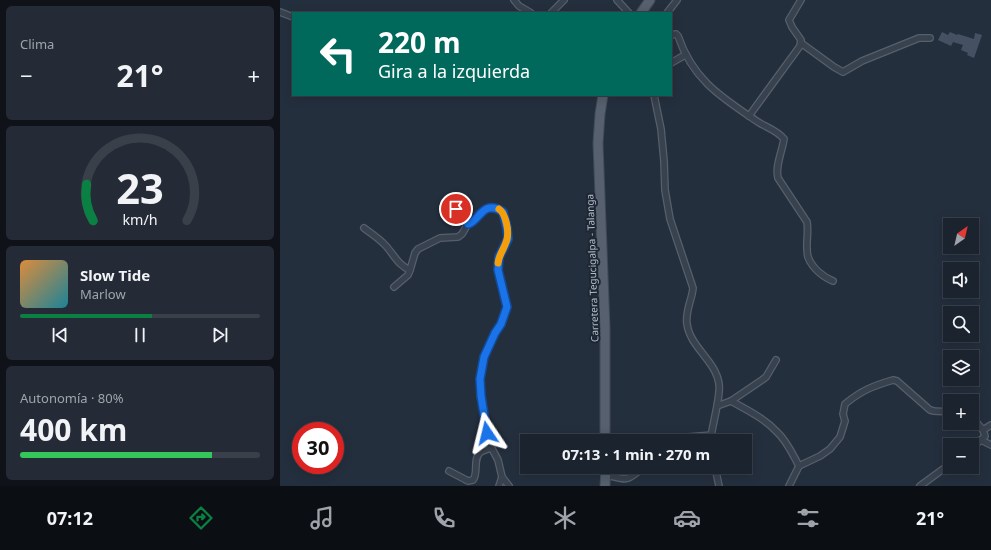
<!DOCTYPE html>
<html lang="es">
<head>
<meta charset="utf-8">
<style>
	:root { --surface:#1b232e; --page:#242b36; --text:#f1f3f6; --muted:#a0a4aa; --line:#39404a; --accent:#0b8043 }
	body { margin:0; font-family:"Noto Sans",sans-serif; background:var(--page); color:var(--text); height:100vh; display:flex; flex-direction:column; font-size:15px; white-space:nowrap }
	* { box-sizing:border-box; margin:0 }
	p { font-size:13px; color:var(--muted) }
	.icon { flex:none; width:22px; height:22px; fill:none; stroke:currentColor; stroke-width:2; stroke-linecap:round; stroke-linejoin:round }
	.map { position:relative; flex:1; overflow:hidden }
	.panel { display:flex; flex-direction:column; gap:6px; padding:6px; background:#0f1319; width:280px }
	.panel>* { flex:none }
	.banner { position:absolute; left:12px; top:12px; width:380px; height:84px; border-radius:0px; box-shadow:0 2px 10px #0003,0 0 0 1px var(--line); background:#00695c; color:#fff; overflow:hidden }
	.needle { width:26px; rotate:34deg }
	.buttons { position:absolute; left:663px; top:218px; display:grid; gap:8px }
	.buttons a { display:grid; place-items:center; width:36px; height:36px; border-radius:0px; background:var(--surface); box-shadow:0 2px 10px #0003,0 0 0 1px var(--line); font-size:20px }
	.speed { position:absolute; left:12px; top:422px; display:flex; gap:8px; font-size:20px; font-weight:700; text-align:center }
	.speed>* { display:grid; place-content:center; width:52px; height:52px; border-radius:50%; background:var(--surface); box-shadow:0 2px 10px #0003,0 0 0 1px var(--line); line-height:1 }
	.speed .limit { border:6px solid #d22; background:#fff; color:#111 }
	.pin { position:absolute; display:grid; place-items:center; width:34px; height:34px; color:#fff; margin:-17px; border:2px solid #fff; border-radius:50%; box-shadow:0 1px 4px #0007 }
	.me { position:absolute; width:44px; margin:-22px; rotate:350deg; stroke-linejoin:round; filter:drop-shadow(0 0 3px #0008) }
	.turn { display:flex; align-items:center; gap:14px; height:84px; padding:0 20px; font-size:18px }
	.turn .icon { width:52px; height:52px; stroke-width:2.5 }
	.turn b { display:block; font-size:28px; line-height:34px }
	.big { font-size:30px; font-weight:700; line-height:1.1 }
	.panel .card { flex:1; display:flex; flex-direction:column; justify-content:center; gap:6px; min-width:0; padding:0 14px; border-radius:6px; background:var(--page) }
	.panel .dial { align-items:center; gap:0 }
	.dial svg { height:104px; overflow:visible; fill:none; stroke:var(--line); stroke-width:7; stroke-linecap:round; text-anchor:middle }
	.dial text { fill:var(--text); stroke:none }
	.song { display:flex; align-items:center; gap:12px }
	.cover { width:48px; height:48px; border-radius:6px; background:linear-gradient(135deg,hsl(30 70% 55%),hsl(190 70% 35%)) }
	.played { height:4px; border-radius:2px; background:linear-gradient(90deg,var(--accent) 55%,var(--line) 55%) }
	.keys { display:flex; justify-content:space-around; direction:ltr }
	.heat { display:flex; justify-content:space-between; align-items:center; font-size:22px; direction:ltr }
	.charge { height:6px; border-radius:3px; background:linear-gradient(90deg,#34c759 80%,var(--line) 0) }
	.trip { position:absolute; left:240px; top:434px; width:232px; height:40px; border-radius:0px; background:var(--surface); box-shadow:0 2px 10px #0003,0 0 0 1px var(--line); font-weight:700; line-height:40px; text-align:center }
	.tab-bar { display:flex; height:64px; justify-content:space-around; align-items:center; background:#0b0e12; color:var(--muted) }
	.tab-bar .icon { width:28px; height:28px }
	.tab-bar .selected { color:var(--accent) }
	.tab-bar b { font-size:18px; color:var(--text) }
	main { display:flex; flex:1; min-height:0 }
	.map>svg:first-child { display:block }
	.building { fill:#455162 }
	.lines { fill:none; stroke-linecap:round; stroke-linejoin:round }
	.street-casing { stroke:#565f6c; stroke-width:8 }
	.primary-casing { stroke:#414a57; stroke-width:11 }
	.street { stroke:#38414e; stroke-width:5.5 }
	.primary { stroke:#56606e; stroke-width:9 }
	.route-casing { stroke:#114b97; stroke-width:10 }
	.route { stroke:#1a73e8; stroke-width:7 }
	.slow { stroke:#f59e0b; stroke-width:7 }
	.labels { text-anchor:middle; stroke-width:4; stroke-linejoin:round; paint-order:stroke }
	.street-label { font-size:10px; fill:#b4bcc9; stroke:#1d2633 }
</style>
</head>
<body>
<main>
<section class="panel">
<div class="card"><p>Clima</p>
<div class="heat"><a>−</a><b class="big">21°</b><a>+</a></div>
</div>
<div class="card dial"><svg viewBox="0 0 100 80">
<path d="M14 69A42 42 0 1 1 86 69"/>
<path d="M14 69A42 42 0 0 1 9 41" stroke="#0b8043"/>
<text x="50" y="56" font-size="32" font-weight="700">23</text>
<text x="50" y="72" font-size="11">km/h</text>
</svg></div>
<div class="card">
<div class="song"><i class="cover"></i><div><b>Slow Tide</b><p>Marlow</p></div></div>
<div class="played"></div>
<div class="keys"><svg class="icon" aria-label="previous" viewBox="0 0 24 24"><path d="M18 5L8 12l10 7zM5 5v14"/></svg><svg class="icon" aria-label="pause" viewBox="0 0 24 24"><path d="M8 5v14M16 5v14"/></svg><svg class="icon" aria-label="next" viewBox="0 0 24 24"><path d="M6 5l10 7-10 7zM19 5v14"/></svg></div>
</div>
<div class="card"><p>Autonomía · 80%</p><b class="big">400 km</b><div class="charge"></div></div>
</section>
<div class="map">
<svg width="711" height="486" viewBox="0 0 711 486">
	<rect width="100%" height="100%" fill="#242f3e"/>
	<polygon class="building" points="662,32 668,35 670,32 677,35 678,34 694,39 695,33 702,35 694,58 687,55 688,53 681,50 683,45 673,42 671,46 658,40"/>
	<g class="lines">
		<defs>
			<g id="street">
				<polyline points="234,0 239,6 251,13"/>
				<polyline points="337,0 349,13"/>
				<polyline points="0,12 13,17"/>
				<polyline points="271,13 284,0"/>
				<polyline points="387,13 397,0"/>
				<path d="M391 35 396 34 398 36C413 80 441 97 478 122 486 127 498 131 504 139 502 152 495 166 498 178L527 222C529 233 525 246 528 257 532 268 543 277 553 281"/>
				<polyline points="521,43 554,67 563,72 582,61 639,38 650,38"/>
				<polyline points="391,63 405,55"/>
				<path d="M374 95 381 129 384 161 385 190 390 219 413 288C412 300 405 311 407 324 410 347 436 361 439 384 440 391 438 399 437 406"/>
				<polyline points="469,116 520,46 521,40 512,27 509,20 521,0"/>
				<path d="M167 212 179 209C184 213 183 219 188 224L191 223C194 221 196 217 199 214 207 207 215 206 223 212L227 228V239L219 257 218 270 227 307 221 324 215 333 204 357 200 379 201 396 210 445 218 460 222 477 229 486"/>
				<path d="M84 228C92 234 100 239 106 246 114 255 119 266 130 270L135 253 138 249 160 238 178 237 182 234 188 224"/>
				<polyline points="114,287 128,275 130,270"/>
				<path d="M451 401C467 410 484 418 497 432 507 441 513 455 519 466"/>
				<polyline points="692,417 703,430 705,436 701,440 711,445"/>
				<polyline points="703,430 711,425"/>
				<polyline points="401,441 408,437 432,435"/>
				<polyline points="430,441 437,406 451,401 482,380 486,377 496,360"/>
				<polyline points="692,447 701,440"/>
				<polyline points="435,467 439,486"/>
				<path d="M169 471 188 481 193 480C199 473 192 458 201 452 204 450 208 449 211 448"/>
				<path d="M326 475C348 480 346 482 364 467"/>
				<polyline points="219,486 222,477"/>
				<path d="M509 486 519 466 540 456 550 449 560 437 565 421 563 414 565 404C582 390 593 386 613 380L617 381 650 410 654 411 670 412"/>
				<polyline points="640,486 670,464"/>
			</g>
			<g id="primary">
				<polyline points="361,13 370,0"/>
				<polyline points="323,95 320,114 318,143 325,328 325,441"/>
				<polyline points="325,486 326,467"/>
			</g>
		</defs>
		<use href="#street" class="street-casing"/>
		<use href="#primary" class="primary-casing"/>
		<use href="#street" class="street"/>
		<use href="#primary" class="primary"/>
	</g>
	<g class="lines">
		<defs>
			<path id="route" d="M176 209H179C184 213 183 219 188 224 199 222 203 198 223 212L227 228 228 239 219 257 218 270 227 307 221 324 215 333 204 357 200 379 201 396 207 433"/>
		</defs>
		<use href="#route" class="route-casing"/>
		<use href="#route" class="route"/>
		<path class="slow" d="M218 263C219 254 225 248 227 239 229 231 226 214 219 209"/>
	</g>
	<g class="labels">
		<g class="street-label">
			<text transform="translate(312 268) rotate(-92)" y="4">Carretera Tegucigalpa - Talanga</text>
		</g>
	</g>
</svg>
<div class="buttons">
<a><svg class="needle" viewBox="-14 -14 28 28"><path d="M0-13l5 13h-10z" fill="#e53935"/><path d="M0 13l5-13h-10z" fill="#a0a4aa"/></svg></a>
<a><svg class="icon" aria-label="sound" viewBox="0 0 24 24"><path d="M4 9h4l5-4v14l-5-4H4zM17 9q2 3 0 6"/></svg></a>
<a><svg class="icon" aria-label="search" viewBox="0 0 24 24"><circle cx="10" cy="10" r="6"/><path d="M15 15l6 6"/></svg></a>
<a><svg class="icon" aria-label="layers" viewBox="0 0 24 24"><path d="M12 4l9 5-9 5-9-5zM3 14l9 5 9-5"/></svg></a>
<a>+</a>
<a>−</a>
</div>
<div class="speed"><div class="limit">30</div></div>
<div class="pin" style="left:176px;top:209px;background:#d93025"><svg class="icon" aria-label="arrive" viewBox="0 0 24 24"><path d="M6 21V4h12l-3 4 3 4H6"/></svg></div>
<svg class="me" style="left:207px;top:433px" viewBox="-20 -20 40 40"><path d="M0-17L14 15 0 8-14 15z" fill="#1a73e8" stroke="#fff" stroke-width="4"/></svg>
<div class="trip">07:13 · 1 min · 270 m</div>
<div class="banner">
<div class="turn"><svg class="icon" aria-label="left" viewBox="0 0 24 24"><path d="M17 20v-9H6M10 6l-5 5 5 5"/></svg><div><b>220 m</b>Gira a la izquierda</div></div>
</div>
</div>
</main>
<nav class="tab-bar">
<b>07:12</b>
<svg class="icon selected" aria-label="directions" viewBox="0 0 24 24"><path d="M12 3l9 9-9 9-9-9zM9 14v-3h6M13 9l2 2-2 2"/></svg>
<svg class="icon" aria-label="music" viewBox="0 0 24 24"><path d="M9 18V5l10-2v13"/><circle cx="6" cy="18" r="3"/><circle cx="16" cy="16" r="3"/></svg>
<svg class="icon" aria-label="phone" viewBox="0 0 24 24"><path d="M5 4h4l2 5-3 2q2 4 5 5l2-3 5 2v4C11 20 4 13 5 4z"/></svg>
<svg class="icon" aria-label="climate" viewBox="0 0 24 24"><path d="M12 3v18M4 7l16 10M4 17L20 7"/></svg>
<svg class="icon" aria-label="car" viewBox="0 0 24 24"><path d="M5 17H2v-5l4-1 3-4h7l3 4 3 1v5h-3M9 17h6M6 11h13"/><circle cx="7" cy="17" r="2"/><circle cx="17" cy="17" r="2"/></svg>
<svg class="icon" aria-label="filters" viewBox="0 0 24 24"><path d="M4 7h16M4 17h16"/><circle cx="9" cy="7" r="2"/><circle cx="15" cy="17" r="2"/></svg>
<b>21°</b>
</nav>
</body>
</html>
